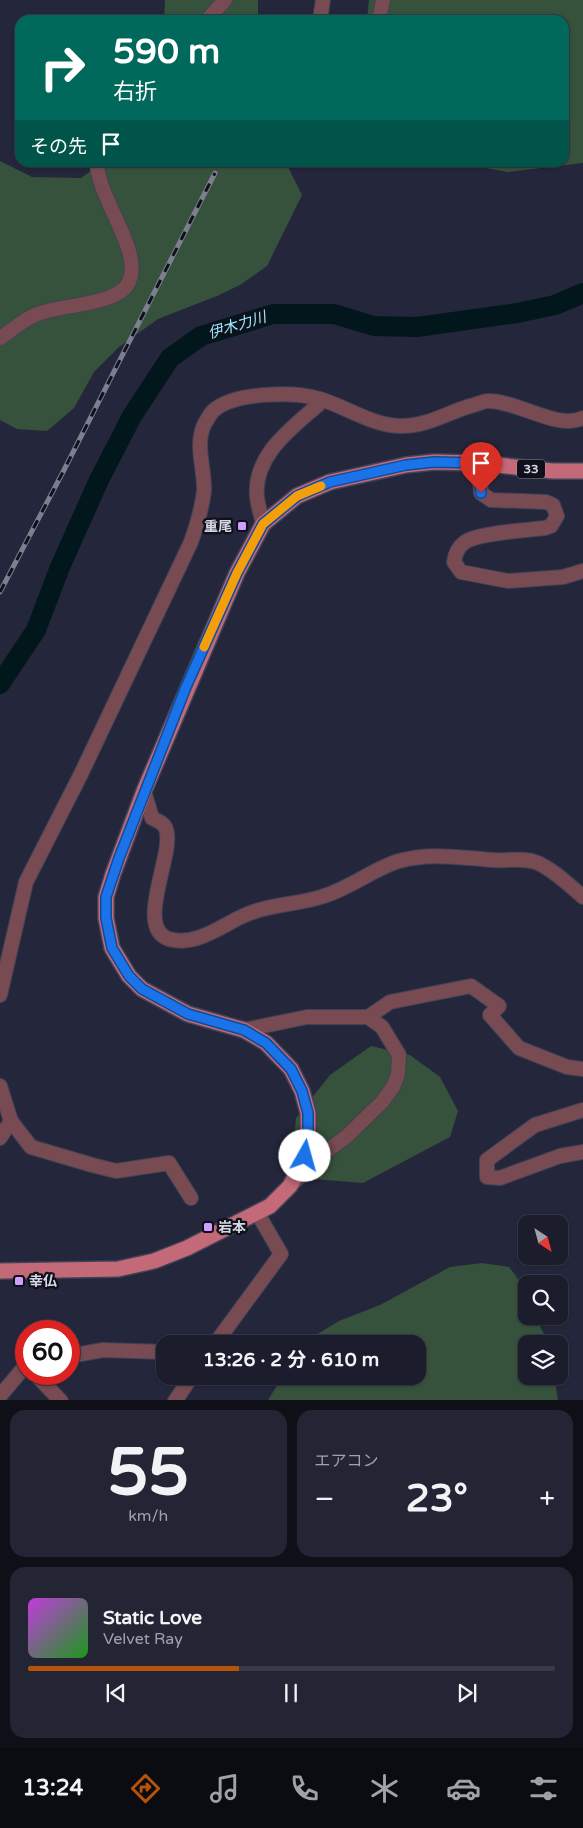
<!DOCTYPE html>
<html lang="ja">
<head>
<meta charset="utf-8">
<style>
	:root { --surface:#1b1c2c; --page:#242534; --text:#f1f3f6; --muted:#a0a1a9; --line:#393a48; --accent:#b45309 }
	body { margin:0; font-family:"Varela Round","Noto Sans JP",sans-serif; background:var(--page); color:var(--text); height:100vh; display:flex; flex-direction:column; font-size:19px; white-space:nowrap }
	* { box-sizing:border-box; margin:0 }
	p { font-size:16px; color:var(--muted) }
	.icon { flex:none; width:28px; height:28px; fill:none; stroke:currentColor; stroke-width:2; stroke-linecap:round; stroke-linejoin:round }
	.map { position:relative; height:1400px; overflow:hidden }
	.details { display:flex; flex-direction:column; gap:10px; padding:10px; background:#0f0f18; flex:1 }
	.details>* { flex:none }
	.guide { position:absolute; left:15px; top:15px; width:554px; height:152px; border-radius:15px; box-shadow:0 1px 4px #0004,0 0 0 1px var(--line); background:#00695c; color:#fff; overflow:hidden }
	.needle { width:32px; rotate:144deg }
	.tools { position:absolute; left:518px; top:1215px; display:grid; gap:10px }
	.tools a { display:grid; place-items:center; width:50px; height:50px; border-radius:10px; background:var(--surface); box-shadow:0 1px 4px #0004,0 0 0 1px var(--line); font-size:25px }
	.speed { position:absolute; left:15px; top:1320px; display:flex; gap:10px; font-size:25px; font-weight:700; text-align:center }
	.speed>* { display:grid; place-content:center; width:65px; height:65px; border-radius:50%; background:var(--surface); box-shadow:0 1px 4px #0004,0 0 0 1px var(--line); line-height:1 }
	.speed .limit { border:8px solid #d22; background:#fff; color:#111 }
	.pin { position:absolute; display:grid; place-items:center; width:42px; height:42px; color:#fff; margin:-51px -21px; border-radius:50% 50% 50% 0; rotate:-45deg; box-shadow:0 0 5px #0007 }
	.pin .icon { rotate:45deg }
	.me { position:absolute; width:55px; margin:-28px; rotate:7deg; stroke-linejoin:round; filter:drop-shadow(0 0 4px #0008) }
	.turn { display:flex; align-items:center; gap:18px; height:105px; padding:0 15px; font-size:22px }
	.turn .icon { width:65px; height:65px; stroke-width:2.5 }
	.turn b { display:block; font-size:35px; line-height:42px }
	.then { display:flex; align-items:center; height:48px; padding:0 15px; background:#0003; gap:10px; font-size:19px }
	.big { font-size:38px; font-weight:700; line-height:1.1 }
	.details .card { flex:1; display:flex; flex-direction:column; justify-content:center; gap:8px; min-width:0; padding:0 18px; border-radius:15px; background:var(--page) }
	.details .dial { align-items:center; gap:0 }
	.dial b { font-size:65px; line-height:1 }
	.song { display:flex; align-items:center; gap:15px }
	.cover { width:60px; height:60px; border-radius:8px; background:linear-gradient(135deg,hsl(290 70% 55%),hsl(120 70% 35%)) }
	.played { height:5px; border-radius:2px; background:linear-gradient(90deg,var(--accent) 40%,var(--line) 40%) }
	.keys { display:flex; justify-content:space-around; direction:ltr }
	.heat { display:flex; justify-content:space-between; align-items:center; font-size:28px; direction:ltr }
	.details .tiles { flex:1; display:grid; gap:10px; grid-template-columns:1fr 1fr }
	.card:last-child { grid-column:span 2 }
	.trip { position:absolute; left:156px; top:1335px; width:270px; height:50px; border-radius:15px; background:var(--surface); box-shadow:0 1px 4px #0004,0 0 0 1px var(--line); font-weight:700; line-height:50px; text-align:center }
	.dock { display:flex; height:80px; justify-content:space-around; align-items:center; background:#0b0b12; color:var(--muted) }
	.dock .icon { width:35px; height:35px }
	.dock .selected { color:var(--accent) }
	.dock b { font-size:22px; color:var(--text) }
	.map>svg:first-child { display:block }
	.green { fill:#36523c }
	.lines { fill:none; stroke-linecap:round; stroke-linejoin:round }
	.river { stroke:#02171b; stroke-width:20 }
	.minor-casing { stroke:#404256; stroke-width:16 }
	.major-casing { stroke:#404256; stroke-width:18 }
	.minor { stroke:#774b51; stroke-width:14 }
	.major { stroke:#c36978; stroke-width:15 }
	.rail-casing { stroke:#7d7f91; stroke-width:5 }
	.rail { stroke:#0f101a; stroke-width:3; stroke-dasharray:9; stroke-linecap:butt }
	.route-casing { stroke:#114b97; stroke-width:12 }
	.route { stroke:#1a73e8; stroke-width:9 }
	.slow { stroke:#f59e0b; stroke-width:9 }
	.poi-dot { fill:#d19dfe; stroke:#0f101a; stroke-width:2 }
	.labels { text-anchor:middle; stroke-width:4.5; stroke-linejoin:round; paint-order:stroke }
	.shield { fill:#0f101a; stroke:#9a9ba8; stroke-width:1 }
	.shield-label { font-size:12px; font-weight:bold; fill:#d5d7e5 }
	.poi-label { font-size:14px; font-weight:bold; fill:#d5d7e5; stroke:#0f101a; text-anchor:start }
	.water-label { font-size:15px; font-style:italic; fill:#97eafb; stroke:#0f101a }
</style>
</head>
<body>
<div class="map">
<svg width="583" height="1401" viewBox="0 0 583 1401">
	<rect width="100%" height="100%" fill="#24263b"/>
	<g class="green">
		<polygon points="165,0 258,0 258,20 164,20"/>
		<polygon points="369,0 583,0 583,163 508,172 457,163 564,162 564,20 367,20"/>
		<polygon points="0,161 32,177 81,178 102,163 286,163 302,195 267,266 240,285 217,296 158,319 119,347 94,372 74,408 47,431 17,429 0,420"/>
		<polygon points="371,1046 410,1055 440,1077 458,1111 450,1137 363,1183 313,1179 293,1153 296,1118 330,1075"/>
		<path d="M482 1263 509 1267C524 1286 526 1292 526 1316H535L549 1344H526V1376H554L558 1400H268L283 1376H418V1344H307L311 1338 339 1321 380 1305 450 1267Z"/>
	</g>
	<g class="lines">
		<polyline class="river" points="0,684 36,630 60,567 99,480 132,416 170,358 201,336 273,314 334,314 374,326 417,327 517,313 555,305 583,293"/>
		<defs>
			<g id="minor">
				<polyline points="207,20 225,0"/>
				<polyline points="320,20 323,0"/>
				<polyline points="379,20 383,0"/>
				<path d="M0 338C11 331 23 320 35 315 59 304 118 306 129 282 143 250 97 198 97 162"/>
				<path d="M479 463 481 493 491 500 546 502 553 505 557 516 551 526 545 528C528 530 478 533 465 542 458 547 455 554 454 562L461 572 508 581 563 577 583 571"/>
				<path d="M263 524C261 515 258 506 257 497 253 455 292 428 319 404V399"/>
				<path d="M144 791 152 818C158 821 164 823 166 829 175 853 134 928 169 939 195 947 221 926 243 916 268 904 298 905 324 896 350 888 375 868 399 861 431 852 461 858 493 860 507 861 524 857 538 863 555 871 569 885 583 897"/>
				<path d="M0 995 26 882 81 774 191 542C197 525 202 508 204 491 205 469 194 444 205 423 207 420 210 414 213 411 233 392 295 391 320 399 347 407 372 426 402 426 427 426 447 413 470 406 476 405 483 401 488 401 519 401 556 430 583 418"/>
				<polyline points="368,1017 390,1002 471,986 499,1006 490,1015 519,1048 567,1067 583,1069"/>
				<polyline points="244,1030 307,1017 368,1017 382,1027 399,1055 398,1074 393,1087 382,1102 346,1137 321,1155 294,1182"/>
				<polyline points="0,1086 11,1121 0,1138"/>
				<polyline points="583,1110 535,1125 487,1160 487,1177 500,1178 560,1156 583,1152"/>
				<polyline points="11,1121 31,1147 92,1165 116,1171 169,1163 191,1198"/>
				<polyline points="215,1344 281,1254 258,1214"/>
				<polyline points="69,1356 103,1350 165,1352"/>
				<polyline points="35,1374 61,1401"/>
				<polyline points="0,1396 26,1365"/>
				<polyline points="175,1401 192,1376"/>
			</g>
			<polyline id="major" points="0,1271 118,1269 154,1261 187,1248 270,1206 290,1186 305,1156 308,1138 308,1113 302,1091 291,1069 266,1043 244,1030 188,1014 142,989 129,976 112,948 106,918 106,897 113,874 144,791 237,573 263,524 297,496 330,482 406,465 434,462 479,463 552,471 583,471"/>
		</defs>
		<use href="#minor" class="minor-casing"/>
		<use href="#major" class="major-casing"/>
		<use href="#minor" class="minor"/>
		<use href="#major" class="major"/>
		<defs>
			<polyline id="rail" points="0,592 64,470 215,173"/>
		</defs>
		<use href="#rail" class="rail-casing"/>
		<use href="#rail" class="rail"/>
	</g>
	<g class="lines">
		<defs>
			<polyline id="route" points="305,1156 308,1138 308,1113 302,1091 291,1069 266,1043 244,1030 188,1014 142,989 129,976 112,948 106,918 106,897 119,858 186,687 237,573 263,524 297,496 330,482 406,465 434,462 478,463 481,493"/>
		</defs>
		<use href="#route" class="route-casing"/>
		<use href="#route" class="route"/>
		<polyline class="slow" points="204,647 237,573 263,524 297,496 321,486"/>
	</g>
	<g class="poi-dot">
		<rect x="237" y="521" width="10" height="10" rx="2.5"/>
		<rect x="203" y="1222" width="10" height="10" rx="2.5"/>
		<rect x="14" y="1276" width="10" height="10" rx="2.5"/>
	</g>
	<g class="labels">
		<rect class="shield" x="517" y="459.5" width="28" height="19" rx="4"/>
		<g class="shield-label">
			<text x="531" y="473">33</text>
		</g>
		<g class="poi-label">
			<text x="232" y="531" text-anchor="end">重尾</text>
			<text x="218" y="1232">岩本</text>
			<text x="29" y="1286">幸仏</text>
		</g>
		<g class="water-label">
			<text transform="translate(237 325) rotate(-17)" y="5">伊木力川</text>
		</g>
	</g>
</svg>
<div class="tools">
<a><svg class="needle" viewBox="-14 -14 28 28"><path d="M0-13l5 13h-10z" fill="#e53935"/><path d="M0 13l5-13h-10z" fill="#a0a1a9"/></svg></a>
<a><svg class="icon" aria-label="search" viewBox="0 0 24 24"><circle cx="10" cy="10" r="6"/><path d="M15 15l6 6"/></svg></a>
<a><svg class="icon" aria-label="layers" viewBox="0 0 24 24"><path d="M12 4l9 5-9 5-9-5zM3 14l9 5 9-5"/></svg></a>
</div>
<div class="speed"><div class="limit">60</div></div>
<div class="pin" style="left:481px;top:493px;background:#d93025"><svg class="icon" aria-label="arrive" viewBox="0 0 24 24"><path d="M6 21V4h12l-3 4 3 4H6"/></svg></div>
<svg class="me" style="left:305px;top:1156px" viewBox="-20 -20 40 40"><circle r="19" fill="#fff"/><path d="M0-13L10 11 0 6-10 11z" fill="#1a73e8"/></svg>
<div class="trip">13:26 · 2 分 · 610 m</div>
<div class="guide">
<div class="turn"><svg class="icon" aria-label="right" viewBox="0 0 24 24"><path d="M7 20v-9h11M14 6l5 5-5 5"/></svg><div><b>590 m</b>右折</div></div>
<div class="then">その先<svg class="icon" aria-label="arrive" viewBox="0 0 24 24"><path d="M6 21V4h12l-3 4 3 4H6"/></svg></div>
</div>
</div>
<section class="details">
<div class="tiles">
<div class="card dial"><b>55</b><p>km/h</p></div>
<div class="card"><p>エアコン</p>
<div class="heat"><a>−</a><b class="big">23°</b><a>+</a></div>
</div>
<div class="card">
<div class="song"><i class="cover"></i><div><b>Static Love</b><p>Velvet Ray</p></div></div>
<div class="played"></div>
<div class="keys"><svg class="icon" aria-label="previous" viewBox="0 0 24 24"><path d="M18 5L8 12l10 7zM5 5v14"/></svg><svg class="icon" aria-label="pause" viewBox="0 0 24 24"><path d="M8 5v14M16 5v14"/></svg><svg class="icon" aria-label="next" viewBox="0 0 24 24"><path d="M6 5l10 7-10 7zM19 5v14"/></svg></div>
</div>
</div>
</section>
<nav class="dock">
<b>13:24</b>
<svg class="icon selected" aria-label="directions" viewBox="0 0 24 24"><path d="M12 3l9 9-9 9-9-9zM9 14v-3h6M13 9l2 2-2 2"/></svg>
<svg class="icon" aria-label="music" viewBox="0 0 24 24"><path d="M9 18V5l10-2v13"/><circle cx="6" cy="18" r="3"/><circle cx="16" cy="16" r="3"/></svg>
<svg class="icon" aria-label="phone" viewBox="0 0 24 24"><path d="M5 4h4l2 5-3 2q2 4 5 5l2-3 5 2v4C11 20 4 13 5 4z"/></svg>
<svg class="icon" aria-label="climate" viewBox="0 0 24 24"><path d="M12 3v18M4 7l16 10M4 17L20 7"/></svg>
<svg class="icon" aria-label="car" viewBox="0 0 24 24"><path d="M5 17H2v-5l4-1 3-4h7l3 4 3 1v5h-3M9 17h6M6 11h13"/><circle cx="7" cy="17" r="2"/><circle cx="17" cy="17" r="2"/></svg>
<svg class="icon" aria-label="filters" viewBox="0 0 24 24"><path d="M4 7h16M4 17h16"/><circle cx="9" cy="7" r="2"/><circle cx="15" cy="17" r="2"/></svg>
</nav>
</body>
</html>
